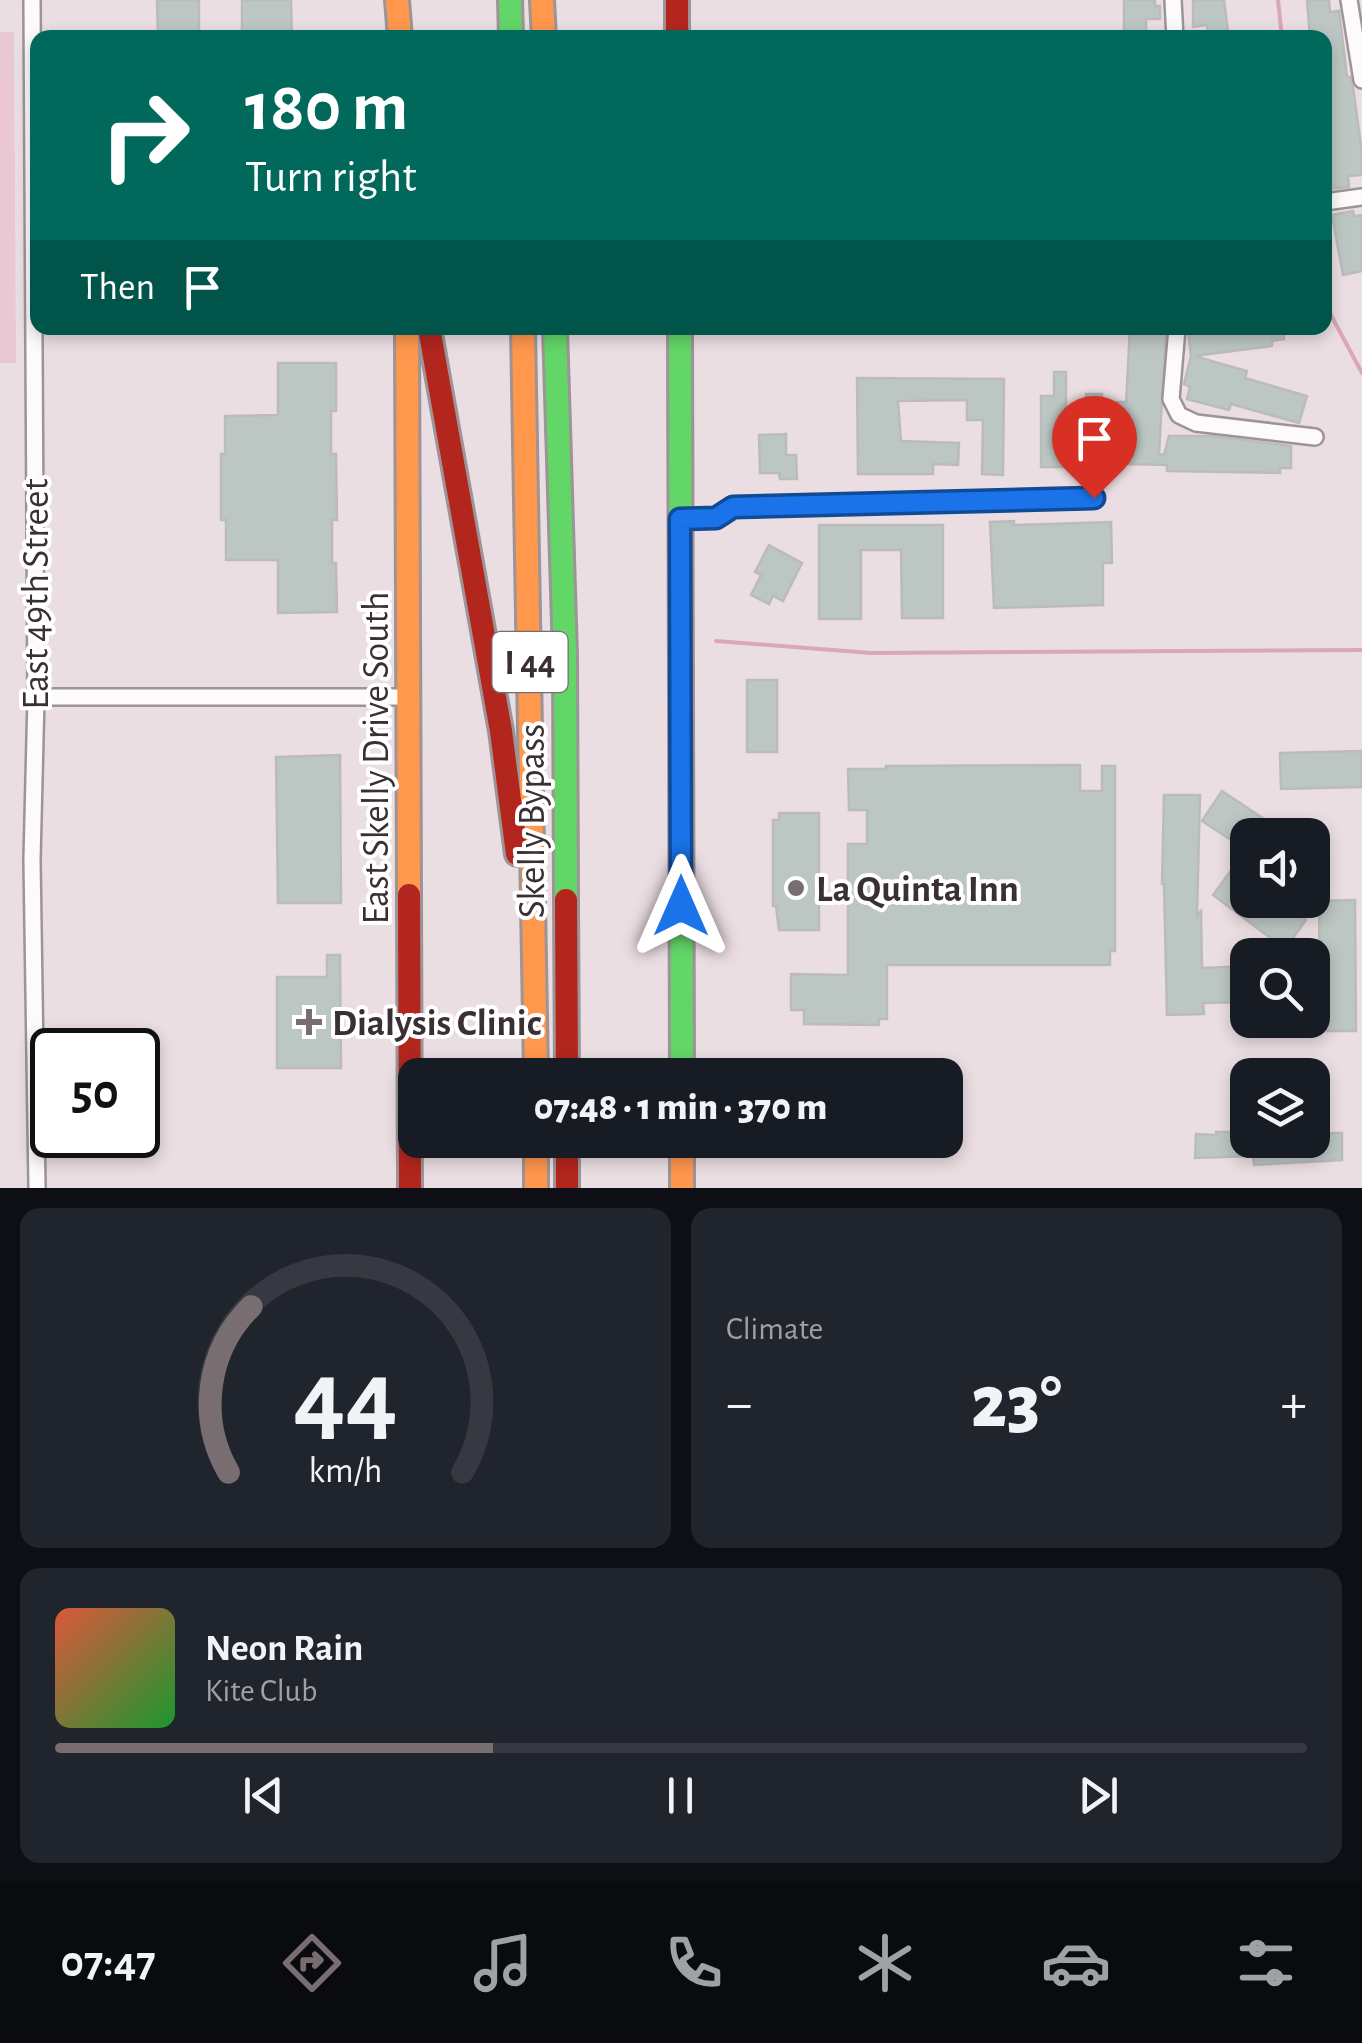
<!DOCTYPE html>
<html lang="en">
<head>
<meta charset="utf-8">
<style>
	:root { --surface:#171b24; --page:#20242c; --text:#f1f3f6; --muted:#9ea1a6; --line:#363941; --accent:#786d70 }
	body { margin:0; font-family:"Alegreya Sans",sans-serif; background:var(--page); color:var(--text); height:100vh; display:flex; flex-direction:column; font-size:38px; white-space:nowrap }
	* { box-sizing:border-box; margin:0 }
	p { font-size:32px; color:var(--muted) }
	.icon { flex:none; width:55px; height:55px; fill:none; stroke:currentColor; stroke-width:2; stroke-linecap:round; stroke-linejoin:round }
	.map { position:relative; height:1188px; overflow:hidden }
	.panel { display:flex; flex-direction:column; gap:20px; padding:20px; background:#0d0f14; flex:1 }
	.panel>* { flex:none }
	.top-card { position:absolute; left:30px; top:30px; width:1302px; height:305px; border-radius:20px; box-shadow:0 5px 15px #0003; background:#00695c; color:#fff; overflow:hidden }
	.fabs { position:absolute; left:1230px; top:818px; display:grid; gap:20px }
	.fabs a { display:grid; place-items:center; width:100px; height:100px; border-radius:20px; background:var(--surface); box-shadow:0 5px 15px #0003; font-size:50px }
	.speed { position:absolute; left:30px; top:1028px; display:flex; gap:20px; font-size:50px; font-weight:700; text-align:center }
	.speed>* { display:grid; place-content:center; width:130px; height:130px; border-radius:50%; background:var(--surface); box-shadow:0 5px 15px #0003; line-height:1 }
	.speed .limit { border:5px solid #111; border-radius:15px; background:#fff; color:#111 }
	.pin { position:absolute; display:grid; place-items:center; width:85px; height:85px; color:#fff; margin:-102px -42px; border-radius:50% 50% 50% 0; rotate:-45deg; box-shadow:0 0 10px #0007 }
	.pin .icon { rotate:45deg }
	.me { position:absolute; width:110px; margin:-55px; rotate:0deg; stroke-linejoin:round; filter:drop-shadow(0 0 8px #0008) }
	.turn { display:flex; align-items:center; gap:35px; height:210px; padding:0 50px; font-size:45px }
	.turn .icon { width:130px; height:130px; stroke-width:2.5 }
	.turn b { display:block; font-size:70px; line-height:85px }
	.then { display:flex; align-items:center; height:95px; padding:0 50px; background:#0003; gap:20px; font-size:38px }
	.big { font-size:75px; font-weight:800; line-height:1.1 }
	.panel .tile { flex:1; display:flex; flex-direction:column; justify-content:center; gap:15px; min-width:0; padding:0 35px; border-radius:20px; background:var(--page) }
	.panel .dial { align-items:center; gap:0 }
	.dial svg { height:260px; overflow:visible; fill:none; stroke:var(--line); stroke-width:7; stroke-linecap:round; text-anchor:middle }
	.dial text { fill:var(--text); stroke:none }
	.song { display:flex; align-items:center; gap:30px }
	.cover { width:120px; height:120px; border-radius:15px; background:linear-gradient(135deg,hsl(10 70% 55%),hsl(130 70% 35%)) }
	.played { height:10px; border-radius:5px; background:linear-gradient(90deg,var(--accent) 35%,var(--line) 35%) }
	.keys { display:flex; justify-content:space-around; direction:ltr }
	.heat { display:flex; justify-content:space-between; align-items:center; font-size:55px; direction:ltr }
	.panel .tiles { flex:1; display:grid; gap:20px; grid-template-columns:1fr 1fr }
	.tile:last-child { grid-column:span 2 }
	.trip { position:absolute; left:398px; top:1058px; width:565px; height:100px; border-radius:20px; background:var(--surface); box-shadow:0 5px 15px #0003; font-weight:800; line-height:100px; text-align:center }
	.dock { display:flex; height:160px; justify-content:space-around; align-items:center; background:#090b0e; color:var(--muted) }
	.dock .icon { width:70px; height:70px }
	.dock .on { color:var(--accent) }
	.dock b { font-size:45px; color:var(--text) }
	.map>svg:first-child { display:block }
	.green { fill:#e9c8d2 }
	.lines { fill:none; stroke-linecap:round; stroke-linejoin:round }
	.stream { stroke:#dba6b7; stroke-width:4 }
	.building { fill:#bcc6c3; stroke:#bcbbbb; stroke-width:2.5 }
	.street-casing { stroke:#9d9497; stroke-width:20 }
	.fast-casing { stroke:#9d9497; stroke-width:28 }
	.slow-casing { stroke:#9d9497; stroke-width:28 }
	.jam-casing { stroke:#9d9497; stroke-width:28 }
	.street { stroke:#fcfafb; stroke-width:15 }
	.fast { stroke:#63d668; stroke-width:22 }
	.slow { stroke:#ff974d; stroke-width:22 }
	.jam { stroke:#b3261e; stroke-width:22 }
	.route-casing { stroke:#114b97; stroke-width:25 }
	.route { stroke:#1a73e8; stroke-width:18 }
	.poi-dot { fill:#786d70; stroke:#fff; stroke-width:4 }
	.labels { text-anchor:middle; stroke-width:8; stroke-linejoin:round; paint-order:stroke }
	.shield { fill:#fff; stroke:#756e70; stroke-width:2.5 }
	.shield-label { font-size:35px; font-weight:bold; fill:#3a3033 }
	.street-label { font-size:38px; fill:#3a3033; stroke:#fff }
	.poi-label { font-size:38px; font-weight:bold; fill:#3a3033; stroke:#fff; text-anchor:start }
</style>
</head>
<body>
<div class="map">
<svg width="1362" height="1188" viewBox="0 0 1362 1188">
	<rect width="100%" height="100%" fill="#ebdee2"/>
	<polygon class="green" points="0,32 14,32 16,363 0,363"/>
	<g class="lines">
		<g class="stream">
			<polyline points="1278,0 1282,38"/>
			<polyline points="1325,304 1362,373"/>
			<polyline points="716,641 871,653 1362,650"/>
		</g>
	</g>
	<g class="building">
		<polygon points="157,0 199,0 199,38 158,38"/>
		<polygon points="242,0 291,0 292,38 242,38"/>
		<polygon points="1124,0 1155,0 1155,6 1160,6 1160,19 1146,19 1146,38 1124,38"/>
		<polygon points="1193,0 1224,0 1228,31 1208,33 1207,25 1193,27"/>
		<polygon points="1307,0 1329,0 1330,12 1339,11 1347,77 1350,77 1353,87 1362,153 1362,175 1348,176 1349,187 1326,189 1325,38 1310,38"/>
		<polygon points="1353,211 1354,216 1362,215 1362,271 1343,275 1332,215"/>
		<polygon points="1130,328 1166,328 1159,454 1164,455 1169,436 1212,436 1291,446 1291,468 1280,468 1280,473 1167,471 1167,465 1128,464 1128,427 1102,427 1103,470 1088,471 1086,394 1102,394 1102,402 1126,402"/>
		<polygon points="1198,328 1283,328 1284,339 1272,341 1272,346 1194,356 1247,371 1245,378 1307,396 1299,423 1231,404 1229,410 1187,399 1190,387 1184,384 1191,356 1188,330"/>
		<polygon points="278,363 336,363 336,411 331,411 331,454 336,454 337,520 332,520 332,563 336,563 337,612 278,613 278,560 226,560 226,520 221,520 221,454 225,454 225,416 278,415"/>
		<polygon points="1054,372 1066,372 1066,467 1041,467 1041,396 1054,396"/>
		<polygon points="857,378 1004,379 1003,475 982,474 983,420 967,420 967,400 898,401 901,441 959,443 958,465 933,464 933,474 858,474"/>
		<polygon points="786,434 786,455 796,455 797,479 780,479 779,473 760,473 759,435"/>
		<polygon points="1014,521 1014,525 1111,522 1112,563 1103,563 1103,605 994,608 990,522"/>
		<polygon points="819,525 943,525 943,618 902,618 901,550 861,550 861,619 819,619"/>
		<polygon points="769,545 802,563 783,601 773,596 769,604 751,595 761,575 755,572"/>
		<rect x="747" y="680" width="30" height="72"/>
		<polygon points="1362,751 1362,787 1281,789 1280,753"/>
		<polygon points="340,755 341,903 278,903 276,757"/>
		<polygon points="1080,765 1080,791 1102,791 1102,766 1115,766 1115,951 1110,951 1110,965 887,965 887,1019 879,1019 879,1025 804,1024 804,1010 791,1010 791,974 848,975 848,844 867,844 867,810 849,810 848,769 886,769 886,766"/>
		<polygon points="1222,791 1288,835 1248,835 1248,900 1279,900 1306,920 1285,949 1213,895 1246,850 1202,821"/>
		<polygon points="1164,795 1200,795 1197,916 1201,911 1202,968 1248,966 1248,1002 1203,1003 1204,1014 1167,1015 1164,884 1162,884"/>
		<polygon points="779,813 819,813 819,930 779,930 776,906 773,906 773,820 779,820"/>
		<polygon points="1355,900 1356,1031 1320,1031 1319,901"/>
		<polygon points="327,955 340,955 341,1068 277,1068 277,977 327,977"/>
		<polygon points="1216,1132 1238,1132 1238,1140 1312,1140 1312,1133 1342,1133 1342,1160 1254,1165 1253,1156 1195,1158 1196,1134 1216,1135"/>
		<rect x="739" y="1140" width="42" height="15"/>
	</g>
	<g class="lines">
		<defs>
			<g id="street">
				<polyline points="32,0 36,697 32,860 37,1188"/>
				<polyline points="1173,0 1175,38"/>
				<polyline points="1349,0 1362,80"/>
				<polyline points="1325,202 1362,197"/>
				<polyline points="1177,328 1171,399 1179,415 1196,423 1315,437"/>
				<polyline points="680,519 716,519 733,507 1095,497"/>
				<polyline points="36,697 411,697"/>
			</g>
			<g id="fast">
				<polyline points="510,0 511,38"/>
				<polyline points="555,328 565,656 566,900"/>
				<polyline points="680,328 682,1075"/>
			</g>
			<g id="slow">
				<polyline points="397,0 400,38"/>
				<polyline points="542,0 544,38"/>
				<polyline points="407,328 409,895"/>
				<polyline points="523,328 536,1075"/>
				<polyline points="536,1140 536,1188"/>
				<polyline points="682,1140 682,1188"/>
			</g>
			<g id="jam">
				<polyline points="677,0 677,38"/>
				<polyline points="429,328 501,731 517,854"/>
				<polyline points="409,895 410,1188"/>
				<polyline points="566,900 567,1075"/>
				<polyline points="567,1140 567,1188"/>
			</g>
		</defs>
		<use href="#street" class="street-casing"/>
		<use href="#fast" class="fast-casing"/>
		<use href="#slow" class="slow-casing"/>
		<use href="#jam" class="jam-casing"/>
		<use href="#street" class="street"/>
		<use href="#fast" class="fast"/>
		<use href="#slow" class="slow"/>
		<use href="#jam" class="jam"/>
	</g>
	<g class="lines">
		<defs>
			<polyline id="route" points="681,906 680,519 716,518 733,507 1094,498"/>
		</defs>
		<use href="#route" class="route-casing"/>
		<use href="#route" class="route"/>
	</g>
	<g class="poi-dot">
		<circle cx="796" cy="888" r="10"/>
		<path d="M304 1007h10v10h10v10h-10v10h-10v-10h-10v-10h10z"/>
	</g>
	<g class="labels">
		<rect class="shield" x="492.5" y="632" width="75" height="60" rx="8"/>
		<g class="shield-label">
			<text x="530" y="674">I 44</text>
		</g>
		<g class="street-label">
			<text transform="translate(35 594) rotate(-90)" y="13">East 49th Street</text>
			<text transform="translate(375 758) rotate(-90)" y="13">East Skelly Drive South</text>
			<text transform="translate(531 821) rotate(-90)" y="13">Skelly Bypass</text>
		</g>
		<g class="poi-label">
			<text x="816" y="901">La Quinta Inn</text>
			<text x="332" y="1035">Dialysis Clinic</text>
		</g>
	</g>
</svg>
<div class="fabs">
<a><svg class="icon" aria-label="sound" viewBox="0 0 24 24"><path d="M4 9h4l5-4v14l-5-4H4zM17 9q2 3 0 6"/></svg></a>
<a><svg class="icon" aria-label="search" viewBox="0 0 24 24"><circle cx="10" cy="10" r="6"/><path d="M15 15l6 6"/></svg></a>
<a><svg class="icon" aria-label="layers" viewBox="0 0 24 24"><path d="M12 4l9 5-9 5-9-5zM3 14l9 5 9-5"/></svg></a>
</div>
<div class="speed"><div class="limit">50</div></div>
<div class="pin" style="left:1094px;top:498px;background:#d93025"><svg class="icon" aria-label="arrive" viewBox="0 0 24 24"><path d="M6 21V4h12l-3 4 3 4H6"/></svg></div>
<svg class="me" style="left:681px;top:906px" viewBox="-20 -20 40 40"><path d="M0-17L14 15 0 8-14 15z" fill="#1a73e8" stroke="#fff" stroke-width="4"/></svg>
<div class="trip">07:48 · 1 min · 370 m</div>
<div class="top-card">
<div class="turn"><svg class="icon" aria-label="right" viewBox="0 0 24 24"><path d="M7 20v-9h11M14 6l5 5-5 5"/></svg><div><b>180 m</b>Turn right</div></div>
<div class="then">Then<svg class="icon" aria-label="arrive" viewBox="0 0 24 24"><path d="M6 21V4h12l-3 4 3 4H6"/></svg></div>
</div>
</div>
<section class="panel">
<div class="tiles">
<div class="tile dial"><svg viewBox="0 0 100 80">
<path d="M14 69A42 42 0 1 1 86 69"/>
<path d="M14 69A42 42 0 0 1 21 18" stroke="#786d70"/>
<text x="50" y="56" font-size="32" font-weight="700">44</text>
<text x="50" y="72" font-size="11">km/h</text>
</svg></div>
<div class="tile"><p>Climate</p>
<div class="heat"><a>−</a><b class="big">23°</b><a>+</a></div>
</div>
<div class="tile">
<div class="song"><i class="cover"></i><div><b>Neon Rain</b><p>Kite Club</p></div></div>
<div class="played"></div>
<div class="keys"><svg class="icon" aria-label="previous" viewBox="0 0 24 24"><path d="M18 5L8 12l10 7zM5 5v14"/></svg><svg class="icon" aria-label="pause" viewBox="0 0 24 24"><path d="M8 5v14M16 5v14"/></svg><svg class="icon" aria-label="next" viewBox="0 0 24 24"><path d="M6 5l10 7-10 7zM19 5v14"/></svg></div>
</div>
</div>
</section>
<nav class="dock">
<b>07:47</b>
<svg class="icon on" aria-label="directions" viewBox="0 0 24 24"><path d="M12 3l9 9-9 9-9-9zM9 14v-3h6M13 9l2 2-2 2"/></svg>
<svg class="icon" aria-label="music" viewBox="0 0 24 24"><path d="M9 18V5l10-2v13"/><circle cx="6" cy="18" r="3"/><circle cx="16" cy="16" r="3"/></svg>
<svg class="icon" aria-label="phone" viewBox="0 0 24 24"><path d="M5 4h4l2 5-3 2q2 4 5 5l2-3 5 2v4C11 20 4 13 5 4z"/></svg>
<svg class="icon" aria-label="climate" viewBox="0 0 24 24"><path d="M12 3v18M4 7l16 10M4 17L20 7"/></svg>
<svg class="icon" aria-label="car" viewBox="0 0 24 24"><path d="M5 17H2v-5l4-1 3-4h7l3 4 3 1v5h-3M9 17h6M6 11h13"/><circle cx="7" cy="17" r="2"/><circle cx="17" cy="17" r="2"/></svg>
<svg class="icon" aria-label="filters" viewBox="0 0 24 24"><path d="M4 7h16M4 17h16"/><circle cx="9" cy="7" r="2"/><circle cx="15" cy="17" r="2"/></svg>
</nav>
</body>
</html>
